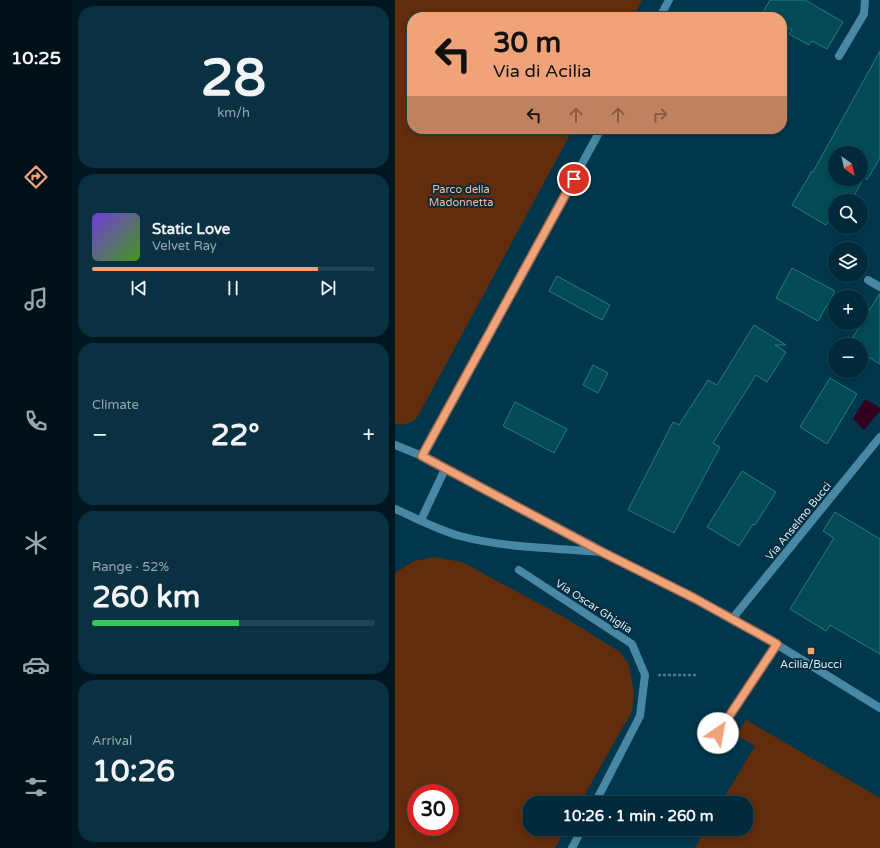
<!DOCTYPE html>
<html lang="en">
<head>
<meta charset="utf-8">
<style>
	:root { --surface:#002939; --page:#0a3141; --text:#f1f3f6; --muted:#95a6ae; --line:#224553; --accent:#f0a278 }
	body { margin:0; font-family:"Varela Round",sans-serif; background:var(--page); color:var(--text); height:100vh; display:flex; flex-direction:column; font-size:15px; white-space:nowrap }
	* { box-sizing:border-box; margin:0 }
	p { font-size:13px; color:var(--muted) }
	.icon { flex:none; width:22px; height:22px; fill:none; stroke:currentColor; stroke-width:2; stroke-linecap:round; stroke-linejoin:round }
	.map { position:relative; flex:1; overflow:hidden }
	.drawer { display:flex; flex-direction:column; gap:6px; padding:6px; background:#00171f; width:323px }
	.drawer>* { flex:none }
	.top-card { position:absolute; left:12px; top:12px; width:380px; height:122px; border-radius:16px; box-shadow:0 2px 6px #0003,0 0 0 1px var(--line); background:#f0a278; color:#111; overflow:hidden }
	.needle { width:26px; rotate:146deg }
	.fabs { position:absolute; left:433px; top:146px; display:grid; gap:8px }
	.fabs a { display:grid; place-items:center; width:40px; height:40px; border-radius:50%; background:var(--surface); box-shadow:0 2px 6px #0003,0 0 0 1px var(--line); font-size:20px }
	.speed { position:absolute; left:12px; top:784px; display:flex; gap:8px; font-size:20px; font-weight:700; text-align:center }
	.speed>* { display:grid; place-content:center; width:52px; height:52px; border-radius:50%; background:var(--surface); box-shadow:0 2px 6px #0003,0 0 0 1px var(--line); line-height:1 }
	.speed .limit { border:6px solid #d22; background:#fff; color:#111 }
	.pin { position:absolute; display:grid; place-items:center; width:34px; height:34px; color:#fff; margin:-17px; border:2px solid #fff; border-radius:50%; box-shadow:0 1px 4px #0007 }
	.me { position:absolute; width:44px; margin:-22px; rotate:33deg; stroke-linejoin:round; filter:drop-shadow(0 0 3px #0008) }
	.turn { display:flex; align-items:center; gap:14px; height:84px; padding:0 20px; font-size:18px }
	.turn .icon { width:52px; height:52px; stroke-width:2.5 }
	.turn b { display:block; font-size:28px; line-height:34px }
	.lanes { display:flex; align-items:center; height:38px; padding:0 20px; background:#0003; justify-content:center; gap:20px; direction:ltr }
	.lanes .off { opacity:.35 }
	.big { font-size:30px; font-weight:700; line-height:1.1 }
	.drawer .widget { flex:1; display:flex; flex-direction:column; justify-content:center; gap:6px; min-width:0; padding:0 14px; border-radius:16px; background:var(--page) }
	.drawer .dial { align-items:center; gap:0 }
	.dial b { font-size:52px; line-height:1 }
	.song { display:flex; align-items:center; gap:12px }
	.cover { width:48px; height:48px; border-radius:6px; background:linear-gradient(135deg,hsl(260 70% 55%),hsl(100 70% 35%)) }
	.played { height:4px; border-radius:2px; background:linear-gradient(90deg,var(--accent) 80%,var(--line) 80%) }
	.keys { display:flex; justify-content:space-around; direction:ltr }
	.heat { display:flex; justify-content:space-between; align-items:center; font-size:22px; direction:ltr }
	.charge { height:6px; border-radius:3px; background:linear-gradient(90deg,#34c759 52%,var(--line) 0) }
	.trip { position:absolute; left:128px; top:796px; width:230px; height:40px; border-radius:16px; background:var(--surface); box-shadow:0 2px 6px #0003,0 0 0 1px var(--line); font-weight:700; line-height:40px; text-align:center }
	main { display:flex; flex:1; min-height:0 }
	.tabs { display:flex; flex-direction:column; width:72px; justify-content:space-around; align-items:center; background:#001017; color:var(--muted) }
	.tabs .icon { width:28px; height:28px }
	.tabs .on { color:var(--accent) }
	.tabs b { font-size:18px; color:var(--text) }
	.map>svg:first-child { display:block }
	.green { fill:#612d0c; fill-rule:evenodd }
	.water { fill:#32001e }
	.building { fill:#024b54; stroke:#267b87; fill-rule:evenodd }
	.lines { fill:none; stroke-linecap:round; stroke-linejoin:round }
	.path { stroke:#4b778a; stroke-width:2.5; stroke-dasharray:3 2; stroke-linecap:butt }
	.service { stroke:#4888a4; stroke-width:8 }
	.minor { stroke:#4888a4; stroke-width:8 }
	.tertiary { stroke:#4888a4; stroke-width:8 }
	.route-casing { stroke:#9c694e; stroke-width:10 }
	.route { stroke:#f0a278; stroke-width:7 }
	.poi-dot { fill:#f0a278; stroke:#072c3b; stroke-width:1.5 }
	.labels { text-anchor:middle; stroke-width:4; stroke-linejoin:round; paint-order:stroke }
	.park-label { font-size:11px; fill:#faba98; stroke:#072c3b }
	.street-label { font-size:11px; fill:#d5eefb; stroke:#072c3b }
	.poi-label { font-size:11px; fill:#d5eefb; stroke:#072c3b }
</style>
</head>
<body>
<main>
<nav class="tabs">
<b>10:25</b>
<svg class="icon on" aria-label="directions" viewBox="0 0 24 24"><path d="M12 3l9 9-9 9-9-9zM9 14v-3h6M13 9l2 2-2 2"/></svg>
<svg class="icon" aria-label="music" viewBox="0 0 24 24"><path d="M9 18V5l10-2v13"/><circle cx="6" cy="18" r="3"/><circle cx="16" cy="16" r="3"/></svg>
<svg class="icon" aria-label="phone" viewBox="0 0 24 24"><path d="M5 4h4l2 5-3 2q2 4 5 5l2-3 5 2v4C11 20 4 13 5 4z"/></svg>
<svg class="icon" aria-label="climate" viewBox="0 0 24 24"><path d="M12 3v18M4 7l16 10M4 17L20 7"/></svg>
<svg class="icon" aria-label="car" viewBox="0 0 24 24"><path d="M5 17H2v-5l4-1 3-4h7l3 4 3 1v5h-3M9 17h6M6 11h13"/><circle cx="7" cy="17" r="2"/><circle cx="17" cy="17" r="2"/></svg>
<svg class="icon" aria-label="filters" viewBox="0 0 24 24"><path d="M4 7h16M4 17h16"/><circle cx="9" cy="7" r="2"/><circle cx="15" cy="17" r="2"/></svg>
</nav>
<section class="drawer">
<div class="widget dial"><b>28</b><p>km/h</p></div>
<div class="widget">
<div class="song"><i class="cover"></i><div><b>Static Love</b><p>Velvet Ray</p></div></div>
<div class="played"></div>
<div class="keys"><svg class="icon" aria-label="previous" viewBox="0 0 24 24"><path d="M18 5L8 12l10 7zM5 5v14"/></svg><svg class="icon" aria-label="pause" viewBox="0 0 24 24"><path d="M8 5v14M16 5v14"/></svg><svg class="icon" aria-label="next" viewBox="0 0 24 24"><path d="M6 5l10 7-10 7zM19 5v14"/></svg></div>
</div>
<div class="widget"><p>Climate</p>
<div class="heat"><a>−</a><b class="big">22°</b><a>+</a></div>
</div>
<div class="widget"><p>Range · 52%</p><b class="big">260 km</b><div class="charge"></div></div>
<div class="widget"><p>Arrival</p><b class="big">10:26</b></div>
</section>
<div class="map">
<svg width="485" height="848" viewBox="0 0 485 848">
	<rect width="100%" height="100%" fill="#00374c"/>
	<g class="green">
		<path d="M0 0H247L238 17H17V129H178L23 416C17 423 9 426 0 424Z"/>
		<path d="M40 557 67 562 167 616 225 652 234 665 237 680 239 695 237 711 185 803H135V829H171L160 848H0V573L19 561ZM21 793H55V827H21Z"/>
		<polygon points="351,720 485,798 485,848 300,848 311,829 351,829 351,803 326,803 360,746 341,735"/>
	</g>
	<polygon class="water" points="470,399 485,408 485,411 469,430 458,419"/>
	<g class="building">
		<polygon points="375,0 410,0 448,22 432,49 417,41 414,45 394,34 397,30 387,24 387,17 376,17 368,12"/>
		<path d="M485 51V158L472 180 469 178 456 201H440V210L431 225 397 205 417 171 418 172ZM440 153H466V179H440Z"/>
		<polygon points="397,268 440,291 423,321 381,298"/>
		<polygon points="162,276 215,305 207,320 154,291"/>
		<polygon points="485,293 485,364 466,353 466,345 453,345"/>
		<polygon points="359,325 391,345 380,345 391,352 372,382 361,375 318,443 325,447 279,533 233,510 278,422 284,425 313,380 322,385"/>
		<polygon points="198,365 213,373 203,393 188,385"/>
		<polygon points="435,378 462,394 432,444 405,427"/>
		<polygon points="120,402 172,429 159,453 108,426"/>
		<polygon points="347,471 381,492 360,525 358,524 344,546 312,527"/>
		<polygon points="440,512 485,539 485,654 435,625 431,631 395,609 439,538 428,531"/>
	</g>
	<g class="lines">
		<polyline class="path" points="263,675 302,675"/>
		<polyline class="service" points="473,280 485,287"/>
		<g class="minor">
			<polyline points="265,17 274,0"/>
			<polyline points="444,56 469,14 470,0"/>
			<polyline points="27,456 206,129"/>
			<path d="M0 509C21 518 43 530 65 536 110 548 160 548 207 552"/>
			<polyline points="26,520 50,469"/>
			<polyline points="124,570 237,644 250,675 245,716 200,803"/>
			<polyline points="337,619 485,437"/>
			<polyline points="323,733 382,644"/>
			<polyline points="177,848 187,829"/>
		</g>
		<polyline class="tertiary" points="0,445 27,456 207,552 299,598 365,634 485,708"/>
	</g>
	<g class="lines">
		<defs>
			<polyline id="route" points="179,179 27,456 207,552 299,598 382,644 323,733"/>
		</defs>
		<use href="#route" class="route-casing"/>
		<use href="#route" class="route"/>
	</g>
	<rect class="poi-dot" x="412" y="647" width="8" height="8" rx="2"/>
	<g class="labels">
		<g class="park-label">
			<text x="66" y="193">Parco della<tspan x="66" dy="13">Madonnetta</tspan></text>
		</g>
		<g class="street-label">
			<text transform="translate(403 521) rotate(-51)" y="4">Via Anselmo Bucci</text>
			<text transform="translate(199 606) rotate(33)" y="4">Via Oscar Ghiglia</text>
		</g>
		<g class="poi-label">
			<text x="416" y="668">Acilia/Bucci</text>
		</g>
	</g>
</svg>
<div class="fabs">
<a><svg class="needle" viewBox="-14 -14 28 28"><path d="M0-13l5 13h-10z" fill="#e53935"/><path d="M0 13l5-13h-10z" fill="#95a6ae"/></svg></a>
<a><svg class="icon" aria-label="search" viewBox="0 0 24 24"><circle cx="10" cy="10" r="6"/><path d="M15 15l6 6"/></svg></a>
<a><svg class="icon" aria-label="layers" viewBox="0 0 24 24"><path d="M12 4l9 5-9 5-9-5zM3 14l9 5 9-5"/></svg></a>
<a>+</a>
<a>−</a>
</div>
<div class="speed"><div class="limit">30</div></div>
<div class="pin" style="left:179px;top:179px;background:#d93025"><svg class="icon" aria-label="arrive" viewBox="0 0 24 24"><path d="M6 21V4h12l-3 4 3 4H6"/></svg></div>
<svg class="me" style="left:323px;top:733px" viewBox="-20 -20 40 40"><circle r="19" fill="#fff"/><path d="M0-13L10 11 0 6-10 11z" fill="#f0a278"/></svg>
<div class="trip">10:26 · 1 min · 260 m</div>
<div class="top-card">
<div class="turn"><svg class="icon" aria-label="left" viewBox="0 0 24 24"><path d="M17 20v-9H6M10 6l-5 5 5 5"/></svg><div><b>30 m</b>Via di Acilia</div></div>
<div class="lanes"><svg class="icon" aria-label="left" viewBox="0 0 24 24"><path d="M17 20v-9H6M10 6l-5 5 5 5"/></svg><svg class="icon off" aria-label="ahead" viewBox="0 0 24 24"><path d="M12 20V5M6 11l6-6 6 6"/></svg><svg class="icon off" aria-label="ahead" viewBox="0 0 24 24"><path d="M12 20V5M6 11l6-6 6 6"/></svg><svg class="icon off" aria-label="right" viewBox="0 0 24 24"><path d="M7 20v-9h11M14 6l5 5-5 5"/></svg></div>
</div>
</div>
</main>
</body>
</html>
